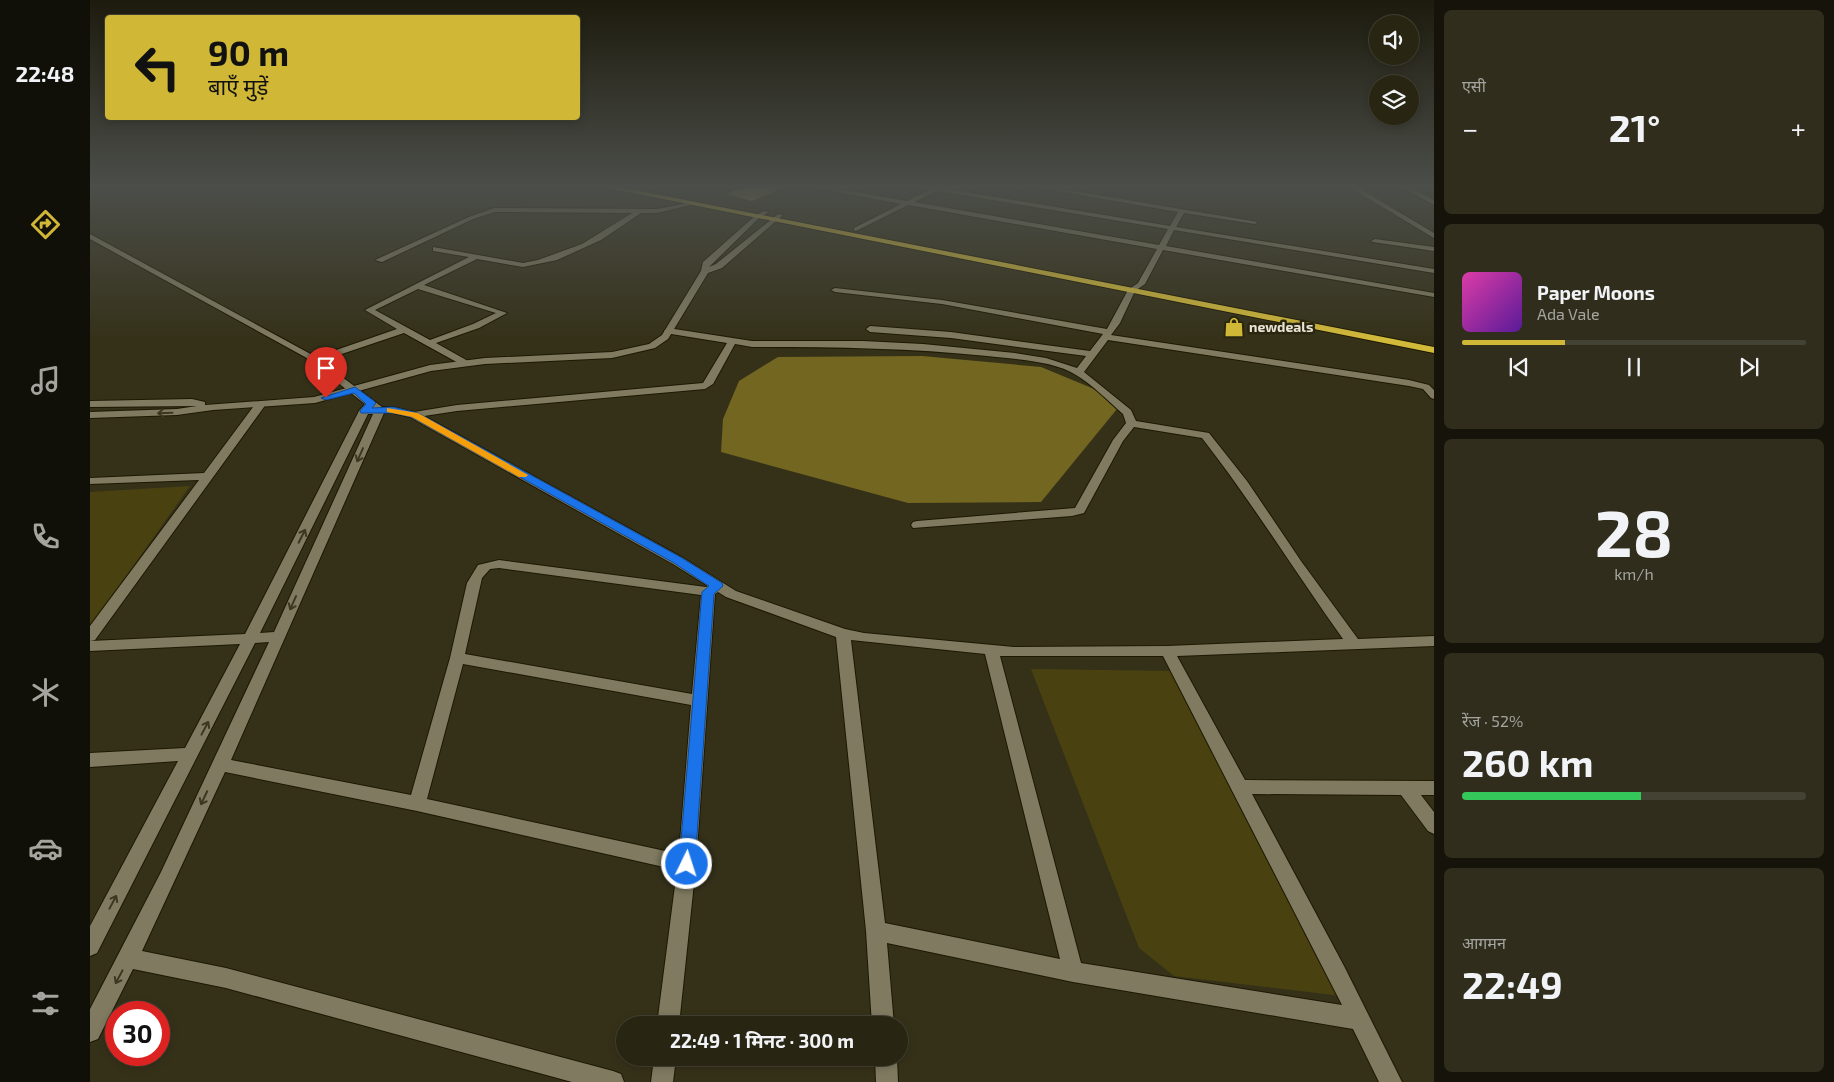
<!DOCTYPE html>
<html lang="hi">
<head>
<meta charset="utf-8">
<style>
	:root { --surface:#282513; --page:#302d1c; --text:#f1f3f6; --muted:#a5a5a0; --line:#444233; --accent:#d0b836 }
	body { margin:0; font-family:"Exo 2","Noto Sans Devanagari",sans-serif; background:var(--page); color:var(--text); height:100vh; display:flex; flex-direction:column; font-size:19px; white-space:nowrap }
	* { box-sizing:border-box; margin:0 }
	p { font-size:16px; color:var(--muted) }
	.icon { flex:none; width:28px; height:28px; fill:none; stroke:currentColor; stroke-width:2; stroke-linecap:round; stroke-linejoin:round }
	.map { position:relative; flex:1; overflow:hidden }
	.drawer { display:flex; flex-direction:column; gap:10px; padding:10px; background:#16140a; width:400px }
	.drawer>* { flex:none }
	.guide { position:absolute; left:15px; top:15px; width:475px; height:105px; border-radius:5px; box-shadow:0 2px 8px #0003,0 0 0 1px var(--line); background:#d0b836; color:#111; overflow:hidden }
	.controls { position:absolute; left:1279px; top:15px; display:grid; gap:10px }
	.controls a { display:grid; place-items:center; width:50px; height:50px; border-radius:50%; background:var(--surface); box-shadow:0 2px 8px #0003,0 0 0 1px var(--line); font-size:25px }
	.speed { position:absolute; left:15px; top:1001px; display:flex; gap:10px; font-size:25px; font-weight:700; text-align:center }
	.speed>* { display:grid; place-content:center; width:65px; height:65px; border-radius:50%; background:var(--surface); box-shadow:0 2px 8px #0003,0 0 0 1px var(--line); line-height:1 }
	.speed .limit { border:8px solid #d22; background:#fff; color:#111 }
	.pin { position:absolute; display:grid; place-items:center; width:42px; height:42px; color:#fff; margin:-51px -21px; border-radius:50% 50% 50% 0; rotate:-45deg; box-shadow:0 0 5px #0007 }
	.pin .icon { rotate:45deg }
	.me { position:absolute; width:55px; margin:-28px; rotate:4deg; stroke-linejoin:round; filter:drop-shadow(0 0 4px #0008) }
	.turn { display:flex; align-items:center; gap:18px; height:105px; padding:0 20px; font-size:22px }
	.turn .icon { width:65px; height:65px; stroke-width:2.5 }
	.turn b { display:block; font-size:35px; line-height:42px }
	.big { font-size:38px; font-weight:700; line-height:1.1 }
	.drawer .tile { flex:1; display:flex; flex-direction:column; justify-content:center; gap:8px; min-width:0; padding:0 18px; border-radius:8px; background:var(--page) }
	.drawer .dial { align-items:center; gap:0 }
	.dial b { font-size:65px; line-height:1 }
	.song { display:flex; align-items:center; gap:15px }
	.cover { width:60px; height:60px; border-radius:8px; background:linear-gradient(135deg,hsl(320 70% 55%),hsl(270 70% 35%)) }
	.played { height:5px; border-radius:2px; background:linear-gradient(90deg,var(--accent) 30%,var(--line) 30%) }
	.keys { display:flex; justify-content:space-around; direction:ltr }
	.heat { display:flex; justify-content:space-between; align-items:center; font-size:28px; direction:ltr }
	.charge { height:8px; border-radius:4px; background:linear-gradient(90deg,#34c759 52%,var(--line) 0) }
	.trip { position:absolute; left:526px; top:1016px; width:292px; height:50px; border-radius:25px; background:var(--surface); box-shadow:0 2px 8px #0003,0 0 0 1px var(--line); font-weight:700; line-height:50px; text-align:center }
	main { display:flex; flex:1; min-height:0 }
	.tabs { display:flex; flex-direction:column; width:90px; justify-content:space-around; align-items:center; background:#100f08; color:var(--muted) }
	.tabs .icon { width:35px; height:35px }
	.tabs .selected { color:var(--accent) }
	.tabs b { font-size:22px; color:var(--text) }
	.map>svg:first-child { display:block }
	.green { fill:#4a4111 }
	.water { fill:#736620 }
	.building { fill:#a59754 }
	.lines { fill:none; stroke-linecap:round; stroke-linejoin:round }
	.street-casing { stroke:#1d1802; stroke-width:2 }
	.secondary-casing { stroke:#1d1802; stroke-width:2 }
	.highway-casing { stroke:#1d1802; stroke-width:2 }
	.street { fill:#7f7a60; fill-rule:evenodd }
	.secondary { fill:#7f7a60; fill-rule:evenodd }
	.highway { fill:#d1b93a; fill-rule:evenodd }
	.oneway { stroke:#3c381f }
	.route { fill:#1a73e8; stroke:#114b97 }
	.slow { fill:#f59e0b }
	.labels { text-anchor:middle; stroke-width:5; stroke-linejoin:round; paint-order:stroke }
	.far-poi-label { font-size:14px; font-weight:bold; fill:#e8e5d7; stroke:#2b270f; text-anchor:start }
</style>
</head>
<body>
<main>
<nav class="tabs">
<b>22:48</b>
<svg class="icon selected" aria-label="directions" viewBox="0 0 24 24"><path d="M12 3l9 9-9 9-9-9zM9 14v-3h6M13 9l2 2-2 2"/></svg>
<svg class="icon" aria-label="music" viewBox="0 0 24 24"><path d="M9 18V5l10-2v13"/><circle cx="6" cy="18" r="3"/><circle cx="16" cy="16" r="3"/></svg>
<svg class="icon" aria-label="phone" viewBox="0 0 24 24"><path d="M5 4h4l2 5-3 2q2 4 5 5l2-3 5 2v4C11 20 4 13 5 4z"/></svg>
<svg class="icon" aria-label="climate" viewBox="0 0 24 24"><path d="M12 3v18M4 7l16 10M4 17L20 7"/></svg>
<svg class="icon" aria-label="car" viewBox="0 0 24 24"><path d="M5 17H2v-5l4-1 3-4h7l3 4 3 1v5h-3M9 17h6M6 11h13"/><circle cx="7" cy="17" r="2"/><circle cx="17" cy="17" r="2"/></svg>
<svg class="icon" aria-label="filters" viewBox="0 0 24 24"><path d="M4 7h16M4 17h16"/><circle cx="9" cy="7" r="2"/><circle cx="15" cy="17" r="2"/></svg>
</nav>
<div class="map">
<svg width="1344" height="1082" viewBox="0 0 1344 1082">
	<rect width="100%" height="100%" fill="#353119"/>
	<g class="green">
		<polygon points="100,486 0,627 0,492"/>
		<polygon points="941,669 1084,671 1252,996 1084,976 1049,948"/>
	</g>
	<polygon class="water" points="832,356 951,367 1009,391 1027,409 951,502 818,503 631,452 633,419 649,381 688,357"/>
	<polygon class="building" points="654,187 695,187 662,201 636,194"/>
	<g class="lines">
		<defs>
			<g id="street">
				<path d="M721 187H736L817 201 839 190 830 187H846L1080 226 1088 212 944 187H960L1168 222 1165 224 1094 213 1086 227 1344 269V273L1084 230 1076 246 1344 293V297L1073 250 1055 284 1045 291 1030 323 1021 335 1319 380 1339 385 1344 390V399L1341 398 1333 389 1319 386 1018 340 994 372 1041 410 1046 421 1119 433 1157 481 1211 561 1268 639 1344 636V646L1087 656 1155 780 1344 781V795H1331L1344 812V834L1338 831 1311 795 1162 794 1254 966 1312 1082H1289L1263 1029 983 982 797 943 804 1025H782L776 931 746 637 636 597 628 592 625 594 606 864 589 1025H567L587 870 327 811 135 772 52 951 136 968 523 1071 531 1074 534 1082H482L136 988 43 969 8 1039 0 1042V1009L71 872 179 642 165 643 7 953 0 956V926L88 761 0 767V753L95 748 150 644 0 651V626L109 480 0 484V478L114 473 166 403H174V407L5 640 0 641 155 634 269 411 275 404 215 357 0 239V234L226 357 307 329 275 310 379 257 343 251V247L433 263 448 260 492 244 542 213 405 212 383 219 292 262 285 260 379 217 404 208 567 209 604 202V204L567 213H551L511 240 467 260 433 267 387 259 334 285 417 313 389 328 346 343 378 361V365H372L314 333 231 361 292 407H303L324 412 367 405 613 383 637 343 575 333 574 331 578 328 662 341H773L833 344 925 353 956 358 987 368 996 356 861 338 780 332 776 329 780 326 861 332 1000 351 1013 334 852 304 745 292 741 290 745 288 852 300 1017 329 1038 290 1048 283 1067 249 818 205 766 231 764 230V228L811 204ZM847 191 1078 229 1069 245 824 202ZM328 289 406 313 383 324 340 340 285 310ZM645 344 662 347C742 347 818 348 897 356 923 359 965 361 986 375 1003 385 1018 401 1033 414L1036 423 1023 440 985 508 827 521 823 522 821 525 823 528 982 516 994 513 1033 441 1044 427 1112 438C1162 502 1205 572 1253 639L1077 646 924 647 774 633 755 629 646 591 593 558 334 416 367 411 615 389 623 384ZM294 413H303L320 417 583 564 618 586 616 587 409 560 388 565 377 583 360 658 321 795 141 760ZM278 414H283L184 632 170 633ZM409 568 611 595 602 694 375 654 392 578 400 569ZM761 640 895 654 970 959 795 923ZM910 656H1073L1252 1005 991 963ZM373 664 601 705 589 854 337 799Z"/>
				<polygon points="1259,187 1267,187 1344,233 1344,238"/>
				<polygon points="1311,187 1319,187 1344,200 1344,205"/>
				<polygon points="1285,239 1344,247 1344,251 1283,242 1281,241"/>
				<polygon points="564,1058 586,1058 583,1082 561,1082"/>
				<polygon points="785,1058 807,1058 808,1082 786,1082"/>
			</g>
			<polygon id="secondary" points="674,211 679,212 670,217 619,267 626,264 688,214 693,215 632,268 618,273 578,339 565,348 522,358 395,364 341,371 225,403 123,410 87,415 0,418 0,412 87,409 107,406 0,407 0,401 102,399 115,402 115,405 224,397 340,365 395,358 522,352 559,344 572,335 611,271 613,262 666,215"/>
			<polygon id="highway" points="513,187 529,187 1344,347 1344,353"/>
		</defs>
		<use href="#street" class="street-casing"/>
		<use href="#secondary" class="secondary-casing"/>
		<use href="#highway" class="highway-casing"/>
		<use href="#street" class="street"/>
		<use href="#secondary" class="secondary"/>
		<use href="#highway" class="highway"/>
	</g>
	<defs><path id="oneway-shaft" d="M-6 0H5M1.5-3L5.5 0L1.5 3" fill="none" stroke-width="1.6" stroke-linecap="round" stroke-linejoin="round" transform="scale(1.25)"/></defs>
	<g class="oneway">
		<use href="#oneway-shaft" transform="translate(75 413) rotate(178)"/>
		<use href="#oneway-shaft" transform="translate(270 455) rotate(114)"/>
		<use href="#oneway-shaft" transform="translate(212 536) rotate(-63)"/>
		<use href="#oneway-shaft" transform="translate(203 603) rotate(114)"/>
		<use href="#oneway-shaft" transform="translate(115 728) rotate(-62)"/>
		<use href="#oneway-shaft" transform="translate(114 798) rotate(115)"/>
		<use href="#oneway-shaft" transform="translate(23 902) rotate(-62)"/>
		<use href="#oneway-shaft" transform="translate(29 977) rotate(118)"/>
	</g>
	<linearGradient id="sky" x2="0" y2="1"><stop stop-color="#1d1b0e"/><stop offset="0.55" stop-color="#4b4e49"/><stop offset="1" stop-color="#4b4e49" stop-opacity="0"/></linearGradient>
	<rect width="1344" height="339" fill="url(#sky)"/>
	<polygon class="route" points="265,387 284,401 286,403 282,408 303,407 328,413 592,558 632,583 633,586 624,594 605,864 603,870 597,872 591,870 589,864 612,592 619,586 584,563 322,417 303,413 271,413 270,411 276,404 264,393 236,400 231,398"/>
	<polygon class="slow" points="297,408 328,413 438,475 436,477 429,477 322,417 297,412"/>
	<defs>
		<symbol id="shop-bare" viewBox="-9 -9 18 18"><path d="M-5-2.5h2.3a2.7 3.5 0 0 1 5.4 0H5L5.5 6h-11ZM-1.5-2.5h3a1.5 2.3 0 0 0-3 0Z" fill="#d0b836" stroke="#2b270f" stroke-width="2.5" paint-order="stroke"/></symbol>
	</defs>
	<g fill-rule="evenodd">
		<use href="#shop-bare" x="1130" y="313" width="28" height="28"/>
	</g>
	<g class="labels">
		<g class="far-poi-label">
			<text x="1159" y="332">newdeals</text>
		</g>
	</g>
</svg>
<div class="controls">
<a><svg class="icon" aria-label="sound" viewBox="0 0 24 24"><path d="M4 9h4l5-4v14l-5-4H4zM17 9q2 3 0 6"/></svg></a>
<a><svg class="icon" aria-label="layers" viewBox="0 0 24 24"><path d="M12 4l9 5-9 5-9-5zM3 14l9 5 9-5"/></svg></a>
</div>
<div class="speed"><div class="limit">30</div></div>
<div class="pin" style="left:236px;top:398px;background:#d93025"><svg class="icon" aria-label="arrive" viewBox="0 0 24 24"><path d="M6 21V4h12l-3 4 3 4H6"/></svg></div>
<svg class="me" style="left:597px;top:864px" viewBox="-20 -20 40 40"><circle r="17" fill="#1a73e8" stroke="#fff" stroke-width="3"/><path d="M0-11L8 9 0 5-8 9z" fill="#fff"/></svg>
<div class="trip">22:49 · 1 मिनट · 300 m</div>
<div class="guide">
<div class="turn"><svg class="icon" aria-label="left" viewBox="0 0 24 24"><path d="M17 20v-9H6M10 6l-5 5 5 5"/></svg><div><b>90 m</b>बाएँ मुड़ें</div></div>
</div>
</div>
<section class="drawer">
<div class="tile"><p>एसी</p>
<div class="heat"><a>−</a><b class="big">21°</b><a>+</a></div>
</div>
<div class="tile">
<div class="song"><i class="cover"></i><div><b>Paper Moons</b><p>Ada Vale</p></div></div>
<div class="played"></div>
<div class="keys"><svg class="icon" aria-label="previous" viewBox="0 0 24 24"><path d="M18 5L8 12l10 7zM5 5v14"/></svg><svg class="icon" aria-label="pause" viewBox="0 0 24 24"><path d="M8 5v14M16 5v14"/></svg><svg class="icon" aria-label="next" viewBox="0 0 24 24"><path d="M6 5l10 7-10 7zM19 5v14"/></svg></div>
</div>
<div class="tile dial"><b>28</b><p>km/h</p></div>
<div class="tile"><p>रेंज · 52%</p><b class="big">260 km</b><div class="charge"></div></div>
<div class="tile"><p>आगमन</p><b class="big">22:49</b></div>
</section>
</main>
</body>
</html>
